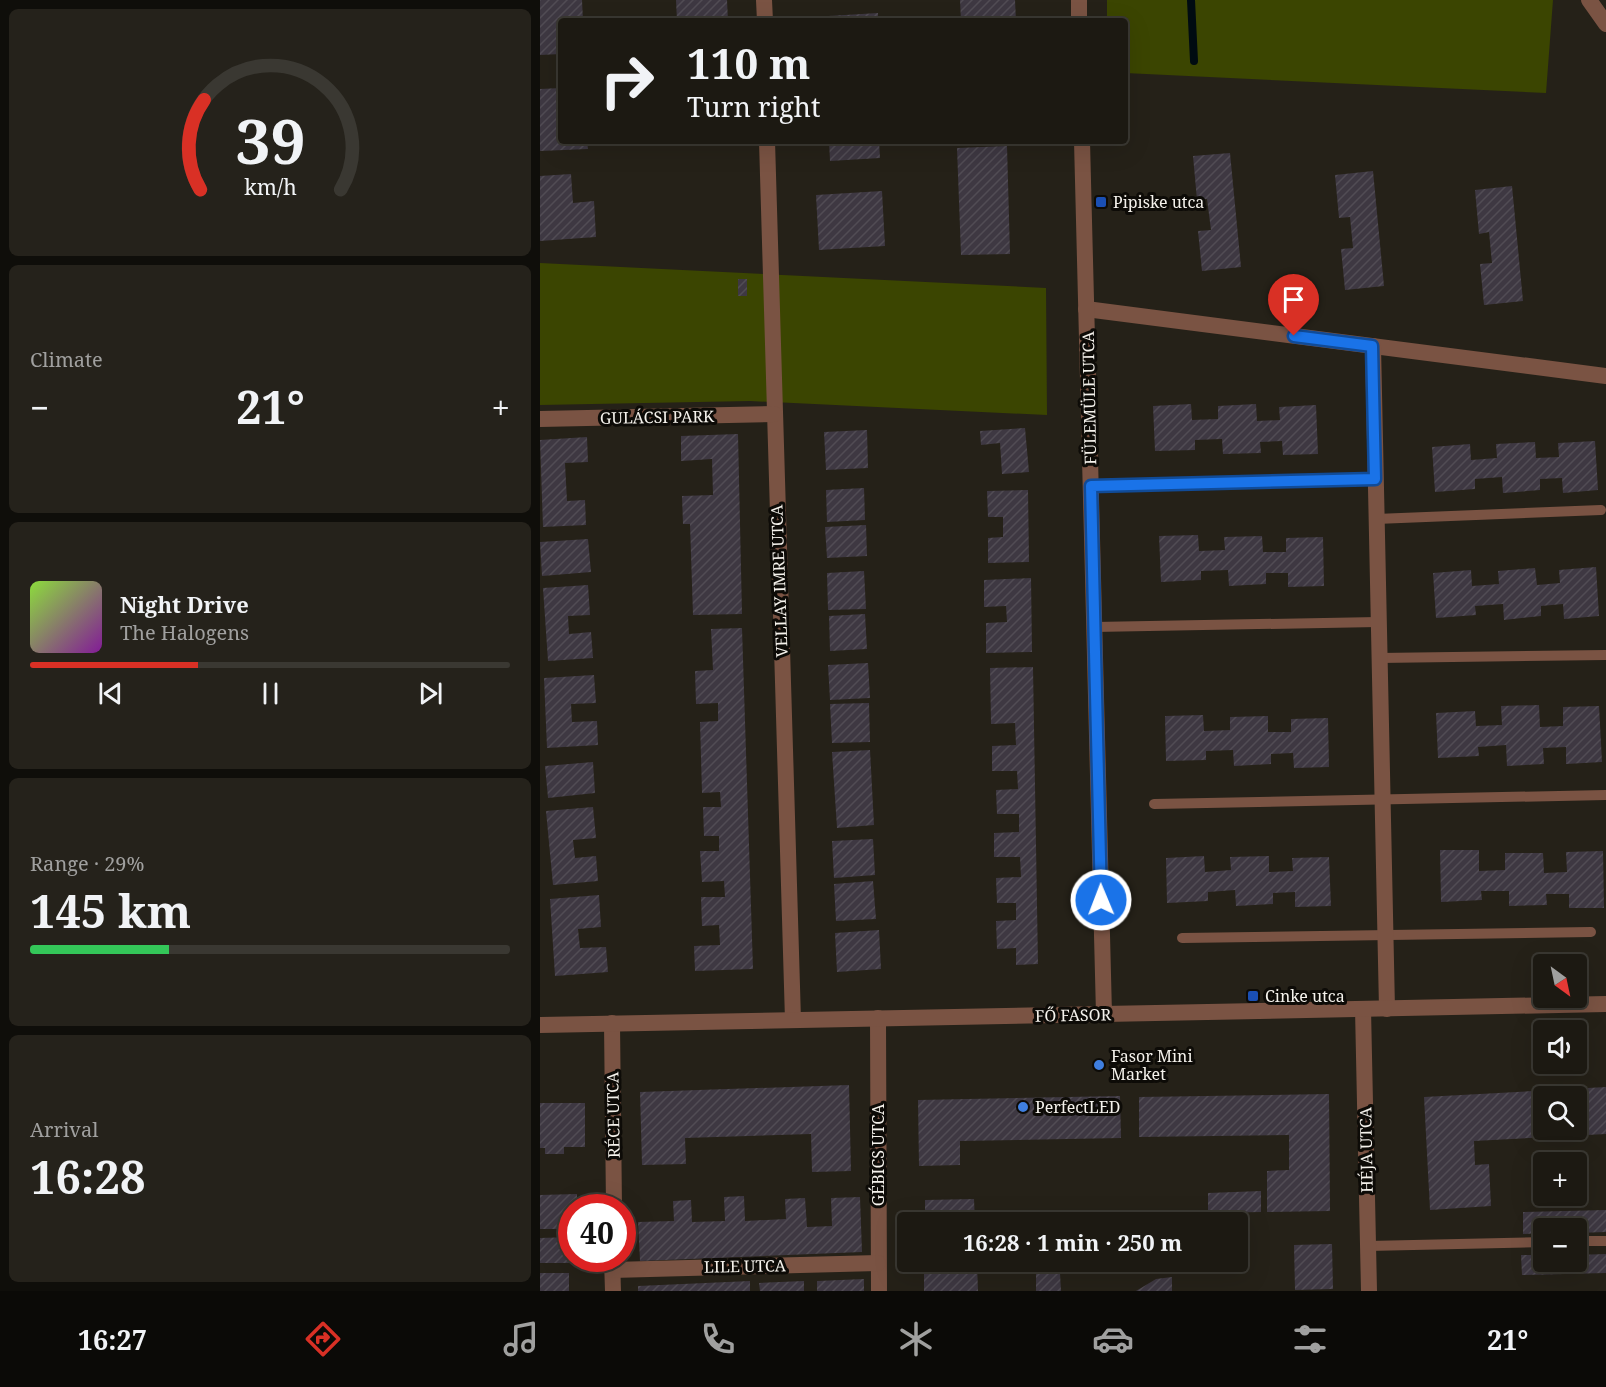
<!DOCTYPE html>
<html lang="en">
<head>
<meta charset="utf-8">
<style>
	:root { --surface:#1c1912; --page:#25221b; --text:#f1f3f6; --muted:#a0a09f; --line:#3a3832; --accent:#d93025 }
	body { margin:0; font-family:"Noto Serif",serif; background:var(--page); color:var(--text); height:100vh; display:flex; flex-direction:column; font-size:22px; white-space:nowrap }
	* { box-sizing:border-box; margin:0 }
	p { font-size:20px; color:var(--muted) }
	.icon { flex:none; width:33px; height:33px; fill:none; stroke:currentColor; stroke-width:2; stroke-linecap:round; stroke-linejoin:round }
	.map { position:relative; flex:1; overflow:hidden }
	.side { display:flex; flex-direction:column; gap:9px; padding:9px; background:#0f0e0a; width:540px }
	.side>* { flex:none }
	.banner { position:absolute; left:18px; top:18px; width:570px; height:126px; border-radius:6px; box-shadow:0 6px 24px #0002,0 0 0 2px var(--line); background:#1c1912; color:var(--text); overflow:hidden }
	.needle { width:39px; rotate:147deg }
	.tools { position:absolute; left:993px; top:954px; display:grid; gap:12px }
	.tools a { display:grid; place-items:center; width:54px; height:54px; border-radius:6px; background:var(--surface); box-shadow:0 6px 24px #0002,0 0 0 2px var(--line); font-size:30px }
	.speed { position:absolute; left:18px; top:1194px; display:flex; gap:12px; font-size:30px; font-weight:700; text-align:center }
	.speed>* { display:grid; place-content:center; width:78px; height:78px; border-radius:50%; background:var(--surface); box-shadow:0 6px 24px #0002,0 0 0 2px var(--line); line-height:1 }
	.speed .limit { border:9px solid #d22; background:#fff; color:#111 }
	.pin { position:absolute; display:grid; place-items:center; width:51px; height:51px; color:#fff; margin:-62px -26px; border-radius:50% 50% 50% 0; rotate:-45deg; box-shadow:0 0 6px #0007 }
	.pin .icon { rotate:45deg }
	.me { position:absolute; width:66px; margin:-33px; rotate:359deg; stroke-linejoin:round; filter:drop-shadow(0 0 4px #0008) }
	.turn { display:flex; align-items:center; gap:21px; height:126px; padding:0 30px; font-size:27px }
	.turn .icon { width:78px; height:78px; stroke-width:2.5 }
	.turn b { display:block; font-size:42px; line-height:51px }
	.big { font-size:45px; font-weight:700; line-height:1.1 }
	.side .tile { flex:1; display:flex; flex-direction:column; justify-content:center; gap:9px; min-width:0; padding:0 21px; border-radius:9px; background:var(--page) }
	.side .dial { align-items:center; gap:0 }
	.dial svg { height:156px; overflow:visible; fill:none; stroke:var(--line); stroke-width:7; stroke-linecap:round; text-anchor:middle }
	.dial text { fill:var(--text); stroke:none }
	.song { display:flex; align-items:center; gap:18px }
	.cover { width:72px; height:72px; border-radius:9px; background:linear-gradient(135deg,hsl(90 70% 55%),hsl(290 70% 35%)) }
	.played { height:6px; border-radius:3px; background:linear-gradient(90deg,var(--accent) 35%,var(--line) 35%) }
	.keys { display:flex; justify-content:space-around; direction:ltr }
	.heat { display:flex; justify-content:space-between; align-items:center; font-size:33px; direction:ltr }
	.charge { height:9px; border-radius:4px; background:linear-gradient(90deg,#34c759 29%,var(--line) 0) }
	.trip { position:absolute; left:357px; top:1212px; width:351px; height:60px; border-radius:6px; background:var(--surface); box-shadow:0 6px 24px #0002,0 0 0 2px var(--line); font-weight:700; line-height:60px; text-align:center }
	.tabs { display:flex; height:96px; justify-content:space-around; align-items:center; background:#0b0a07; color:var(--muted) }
	.tabs .icon { width:42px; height:42px }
	.tabs .selected { color:var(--accent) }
	.tabs b { font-size:27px; color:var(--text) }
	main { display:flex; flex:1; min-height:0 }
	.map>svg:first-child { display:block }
	.grass { fill:#3b4501 }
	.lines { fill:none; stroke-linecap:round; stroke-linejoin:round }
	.stream { stroke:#000b11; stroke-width:8 }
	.building { fill:url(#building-hatch); fill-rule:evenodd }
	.service { stroke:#7a5343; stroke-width:10 }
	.minor { stroke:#7a5343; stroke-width:16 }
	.tertiary { stroke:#7a5343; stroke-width:16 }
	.route-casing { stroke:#114b97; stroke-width:15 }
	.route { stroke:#1a73e8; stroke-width:10 }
	.transit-dot { fill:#1a4fb4; stroke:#0d0b07; stroke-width:2 }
	.shop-dot { fill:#3f7fe0; stroke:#0d0b07; stroke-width:2 }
	.labels { text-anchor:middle; stroke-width:6; stroke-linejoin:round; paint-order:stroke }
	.poi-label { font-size:16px; fill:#f5f2ec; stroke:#0d0b07; text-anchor:start }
	.street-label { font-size:16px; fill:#f5f2ec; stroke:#0d0b07 }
</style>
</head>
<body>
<main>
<section class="side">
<div class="tile dial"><svg viewBox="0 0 100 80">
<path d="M14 69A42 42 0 1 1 86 69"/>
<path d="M14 69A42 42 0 0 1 16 23" stroke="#d93025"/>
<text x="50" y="56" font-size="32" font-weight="700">39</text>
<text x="50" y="72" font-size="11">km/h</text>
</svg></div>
<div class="tile"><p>Climate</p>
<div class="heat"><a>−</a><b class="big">21°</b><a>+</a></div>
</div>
<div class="tile">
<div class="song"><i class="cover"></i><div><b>Night Drive</b><p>The Halogens</p></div></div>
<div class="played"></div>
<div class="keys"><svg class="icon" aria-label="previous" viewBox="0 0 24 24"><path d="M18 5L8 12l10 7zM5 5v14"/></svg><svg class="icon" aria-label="pause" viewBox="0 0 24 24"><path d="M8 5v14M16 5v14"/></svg><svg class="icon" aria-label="next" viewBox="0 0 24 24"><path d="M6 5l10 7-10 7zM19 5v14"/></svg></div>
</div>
<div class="tile"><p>Range · 29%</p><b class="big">145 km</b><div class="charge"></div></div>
<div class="tile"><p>Arrival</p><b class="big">16:28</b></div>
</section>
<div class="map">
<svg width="1066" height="1291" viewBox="0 0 1066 1291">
	<defs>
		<pattern id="building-hatch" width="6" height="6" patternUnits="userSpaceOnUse" patternTransform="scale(1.5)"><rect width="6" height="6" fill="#3e3842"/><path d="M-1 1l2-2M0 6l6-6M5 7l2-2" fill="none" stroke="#514c54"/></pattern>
	</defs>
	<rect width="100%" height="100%" fill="#252118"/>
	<g class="grass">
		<polygon points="567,0 1013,0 1006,93 585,73 585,21 567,21"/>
		<polygon points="0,263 506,288 507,415 210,401 0,405"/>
	</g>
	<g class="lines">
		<polyline class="stream" points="651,0 654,61"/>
	</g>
	<g class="building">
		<polygon points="0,0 42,0 43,21 21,21 21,54 0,55"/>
		<polygon points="136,0 187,0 188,21 137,21"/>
		<polygon points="420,0 475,0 476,21 421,21"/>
		<polygon points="338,13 338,21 272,21 272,17"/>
		<polygon points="21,88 21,141 47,141 48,149 0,151 0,89"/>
		<polygon points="130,141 191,141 191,144 130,146"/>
		<polygon points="289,141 339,141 340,158 290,161"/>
		<polygon points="467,146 470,254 421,255 417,148"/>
		<polygon points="690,153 701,267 662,271 658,231 671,230 667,199 657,200 653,156"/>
		<polygon points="833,171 844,286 805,290 801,249 813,248 810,217 799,218 795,175"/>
		<polygon points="31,174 33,203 54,201 56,237 0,241 0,176"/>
		<polygon points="972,186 983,301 944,305 940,264 952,263 949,232 939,234 935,190"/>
		<polygon points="342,191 345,246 279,250 276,195"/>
		<rect x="198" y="279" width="9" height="17"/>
		<polygon points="651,404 652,420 678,419 678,406 716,404 717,421 740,420 739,407 776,405 778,454 743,455 742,441 720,442 721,453 683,454 682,439 655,440 655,450 615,451 613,406"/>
		<polygon points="485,428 489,472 462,474 460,443 441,445 440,431"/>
		<polygon points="327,430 328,468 286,470 284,432"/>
		<polygon points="198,434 202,614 153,615 150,524 143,524 142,496 173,495 172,459 141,461 141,436"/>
		<polygon points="47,437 48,462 25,463 27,501 45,500 46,525 3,527 0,440"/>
		<polygon points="1055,441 1058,490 1023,493 1022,478 1000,479 1000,490 963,493 962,477 935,479 935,489 895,492 892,447 930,444 931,460 957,458 956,444 995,442 996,458 1019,457 1018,443"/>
		<polygon points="324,488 325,520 287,522 286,490"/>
		<polygon points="488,490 489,562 448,563 448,538 463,537 463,517 448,517 447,491"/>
		<polygon points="326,525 327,556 287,558 285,527"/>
		<polygon points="658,535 659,551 685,550 684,537 722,536 723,552 746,552 746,538 783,537 784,586 748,587 748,573 726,573 726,584 689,586 688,570 661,571 661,580 621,582 619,536"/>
		<polygon points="48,539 51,572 2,576 0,542"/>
		<polygon points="1056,567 1059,616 1024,619 1023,604 1001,606 1001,616 964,620 963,604 935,606 936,615 896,618 893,573 931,570 932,586 959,584 958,571 995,568 997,585 1020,583 1019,570"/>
		<polygon points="324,571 326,609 288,610 287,573"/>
		<polygon points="491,578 492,652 446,653 446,623 467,622 466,606 444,607 444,580"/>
		<polygon points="48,585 50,615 28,616 29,634 51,632 53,658 8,661 3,588"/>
		<polygon points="325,614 327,649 290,651 289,616"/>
		<polygon points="202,628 213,969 155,971 154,946 180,945 179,925 162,926 161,897 185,897 184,881 162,882 160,851 179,851 179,836 164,836 163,807 181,807 180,792 162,793 160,722 178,721 178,703 156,704 155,671 173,670 171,629"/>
		<polygon points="328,663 330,698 290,700 288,665"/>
		<polygon points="493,667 498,964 476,965 476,948 457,949 456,921 476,920 476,903 457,903 456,878 481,877 480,857 454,857 454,833 479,832 479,814 457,814 456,790 478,789 477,771 452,771 452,746 476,745 475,723 451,724 450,668"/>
		<polygon points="54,675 56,703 31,704 32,722 57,721 58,745 7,748 4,678"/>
		<polygon points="329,703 330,742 292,743 290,704"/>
		<polygon points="999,705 1000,727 1023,726 1023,707 1059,706 1062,762 1026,764 1026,747 1003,748 1004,764 967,766 966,745 938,747 939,756 898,758 896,713 935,711 936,726 962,725 961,706"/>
		<polygon points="663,715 664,731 690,730 690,717 728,716 728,732 751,732 751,719 788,718 789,767 754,768 753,753 731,754 731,764 694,766 693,750 666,751 666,760 626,761 625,716"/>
		<polygon points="330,750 334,825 297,828 292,752"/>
		<polygon points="53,762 55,793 8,798 5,766"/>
		<polygon points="53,807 56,838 33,840 35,858 56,856 58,881 13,885 6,811"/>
		<polygon points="333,839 335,875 294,878 292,841"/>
		<polygon points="900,850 939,850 939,871 965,870 965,853 1003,853 1004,873 1027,872 1026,852 1063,851 1064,908 1029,908 1029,894 1006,894 1007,905 969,906 969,891 941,891 942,900 901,902"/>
		<polygon points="664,856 665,872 691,870 690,857 729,856 729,872 753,871 752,858 789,857 791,906 755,907 755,892 733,893 733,904 696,906 695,890 668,892 668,901 627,903 626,858"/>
		<polygon points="333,881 336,919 296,921 294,884"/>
		<polygon points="59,895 61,927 38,929 40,948 66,947 68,972 15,976 10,899"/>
		<polygon points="339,930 341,969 297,972 295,933"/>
		<polygon points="309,1085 311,1171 272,1172 271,1134 145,1138 146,1164 102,1165 100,1092"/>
		<path d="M1066 1087V1134L934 1141 935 1165 949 1164 951 1206 890 1210 884 1097ZM1004 1096H1036V1130H1004Z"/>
		<polygon points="789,1094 790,1211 727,1212 727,1171 749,1170 749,1135 599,1137 599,1097"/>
		<polygon points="580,1096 581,1138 420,1141 420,1165 379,1166 378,1100"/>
		<polygon points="0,1103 45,1103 45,1147 24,1147 24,1154 5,1154 5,1148 0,1148"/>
		<polygon points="721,1191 721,1212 668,1213 668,1193"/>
		<polygon points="37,1194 37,1208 32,1208 32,1229 0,1229 0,1195"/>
		<polygon points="204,1196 205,1221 246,1219 245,1199 265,1198 267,1227 292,1226 291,1198 320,1197 322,1252 100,1261 98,1222 134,1221 133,1201 151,1200 152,1222 185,1221 184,1197"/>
		<polygon points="434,1199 435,1222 385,1222 385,1200"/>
		<polygon points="1066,1210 1066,1232 1036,1233 1036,1228 1004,1228 1004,1233 983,1234 983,1212"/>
		<polygon points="663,1215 663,1222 520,1222 519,1217"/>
		<polygon points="32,1237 32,1258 40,1258 40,1263 0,1263 0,1238"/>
		<polygon points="792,1244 793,1289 755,1290 754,1245"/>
		<polygon points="1066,1254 1066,1273 982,1275 981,1255 1004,1255 1004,1262 1036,1262 1036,1255"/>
		<polygon points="437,1263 438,1291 384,1291 384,1264"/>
		<rect x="0" y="1273" width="29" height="18"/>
		<polygon points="520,1273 521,1291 496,1291 496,1274"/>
		<polygon points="632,1277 632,1291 596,1291 616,1279"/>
		<polygon points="324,1279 324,1291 277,1291 277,1281"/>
		<polygon points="210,1281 210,1291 98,1291 98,1286"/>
		<polygon points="264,1281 264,1291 220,1291 219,1283"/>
	</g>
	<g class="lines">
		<g class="service">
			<polyline points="551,486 835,479"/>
			<polyline points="836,519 1061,510"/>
			<polyline points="554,627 838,622"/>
			<polyline points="839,658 1066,655"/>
			<polyline points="614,804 1066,795"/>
			<polyline points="642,938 1051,932"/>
			<polyline points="1036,1241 1066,1241"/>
			<polyline points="828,1246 1004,1242"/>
		</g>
		<g class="minor">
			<polyline points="224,0 225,21"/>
			<polyline points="1049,0 1066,24"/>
			<polyline points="227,141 253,1020"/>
			<polyline points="546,309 1066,376"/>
			<polyline points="833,346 847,1009"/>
			<polyline points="0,419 234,414"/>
			<polyline points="823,1009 829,1291"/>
			<polyline points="338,1018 339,1291"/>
			<polyline points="72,1023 74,1208"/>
			<polyline points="0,1025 564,1014"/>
			<polyline points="72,1259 73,1291"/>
			<polyline points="72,1270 338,1263"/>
		</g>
		<g class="tertiary">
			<polyline points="539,0 539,21"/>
			<polyline points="542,141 564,1014 1066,1004"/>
		</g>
	</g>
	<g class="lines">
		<defs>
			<polyline id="route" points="561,900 551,486 835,479 832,346 754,336"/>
		</defs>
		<use href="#route" class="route-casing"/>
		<use href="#route" class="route"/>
	</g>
	<g class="transit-dot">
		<rect x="555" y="196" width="12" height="12" rx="3"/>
		<rect x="707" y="990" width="12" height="12" rx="3"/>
	</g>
	<g class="shop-dot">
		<circle cx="559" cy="1065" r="6"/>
		<circle cx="483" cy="1107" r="6"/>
	</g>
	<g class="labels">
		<g class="poi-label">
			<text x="573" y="208">Pipiske utca</text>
			<text x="725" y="1002">Cinke utca</text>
			<text x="571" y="1062">Fasor Mini<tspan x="571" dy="18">Market</tspan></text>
			<text x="495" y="1113">PerfectLED</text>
		</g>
		<g class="street-label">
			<text transform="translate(549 398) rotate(-91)" y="6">FÜLEMÜLE UTCA</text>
			<text transform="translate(117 417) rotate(-1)" y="6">GULÁCSI PARK</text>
			<text transform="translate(239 581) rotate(-92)" y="6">VELLAY IMRE UTCA</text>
			<text transform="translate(533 1015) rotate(-1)" y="6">FŐ FASOR</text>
			<text transform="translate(73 1115) rotate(-91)" y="6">RÉCE UTCA</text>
			<text transform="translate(826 1150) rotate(-91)" y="6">HÉJA UTCA</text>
			<text transform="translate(338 1155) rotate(-90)" y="6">GÉBICS UTCA</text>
			<text transform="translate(205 1266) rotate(-1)" y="6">LILE UTCA</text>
		</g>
	</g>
</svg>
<div class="tools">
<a><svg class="needle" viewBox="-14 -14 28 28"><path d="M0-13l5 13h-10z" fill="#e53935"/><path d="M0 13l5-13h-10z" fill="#a0a09f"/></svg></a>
<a><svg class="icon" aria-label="sound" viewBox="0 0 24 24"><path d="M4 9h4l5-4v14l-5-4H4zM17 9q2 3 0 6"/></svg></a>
<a><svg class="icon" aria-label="search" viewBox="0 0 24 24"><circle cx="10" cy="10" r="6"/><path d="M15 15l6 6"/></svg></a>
<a>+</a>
<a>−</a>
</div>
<div class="speed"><div class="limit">40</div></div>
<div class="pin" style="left:754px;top:336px;background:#d93025"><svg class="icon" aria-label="arrive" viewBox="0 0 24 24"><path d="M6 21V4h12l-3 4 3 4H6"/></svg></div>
<svg class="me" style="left:561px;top:900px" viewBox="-20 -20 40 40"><circle r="17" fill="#1a73e8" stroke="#fff" stroke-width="3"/><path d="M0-11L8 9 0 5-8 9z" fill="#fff"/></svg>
<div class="trip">16:28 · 1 min · 250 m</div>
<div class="banner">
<div class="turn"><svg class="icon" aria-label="right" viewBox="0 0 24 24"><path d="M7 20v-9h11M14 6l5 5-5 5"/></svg><div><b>110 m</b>Turn right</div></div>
</div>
</div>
</main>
<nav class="tabs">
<b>16:27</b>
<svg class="icon selected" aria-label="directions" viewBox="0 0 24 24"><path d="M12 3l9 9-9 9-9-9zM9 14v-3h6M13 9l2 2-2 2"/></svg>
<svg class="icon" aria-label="music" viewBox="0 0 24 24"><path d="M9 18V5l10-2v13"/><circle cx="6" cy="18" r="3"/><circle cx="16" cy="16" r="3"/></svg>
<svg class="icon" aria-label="phone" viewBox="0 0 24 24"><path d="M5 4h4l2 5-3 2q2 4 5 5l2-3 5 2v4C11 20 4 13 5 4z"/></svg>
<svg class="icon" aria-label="climate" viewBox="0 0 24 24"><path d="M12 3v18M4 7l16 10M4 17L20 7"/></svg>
<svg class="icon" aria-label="car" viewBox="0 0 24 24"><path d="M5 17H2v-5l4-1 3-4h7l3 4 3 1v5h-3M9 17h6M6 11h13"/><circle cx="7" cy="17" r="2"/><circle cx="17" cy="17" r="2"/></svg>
<svg class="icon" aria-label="filters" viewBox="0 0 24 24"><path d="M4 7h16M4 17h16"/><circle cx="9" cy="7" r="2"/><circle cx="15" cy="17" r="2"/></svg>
<b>21°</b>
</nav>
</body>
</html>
